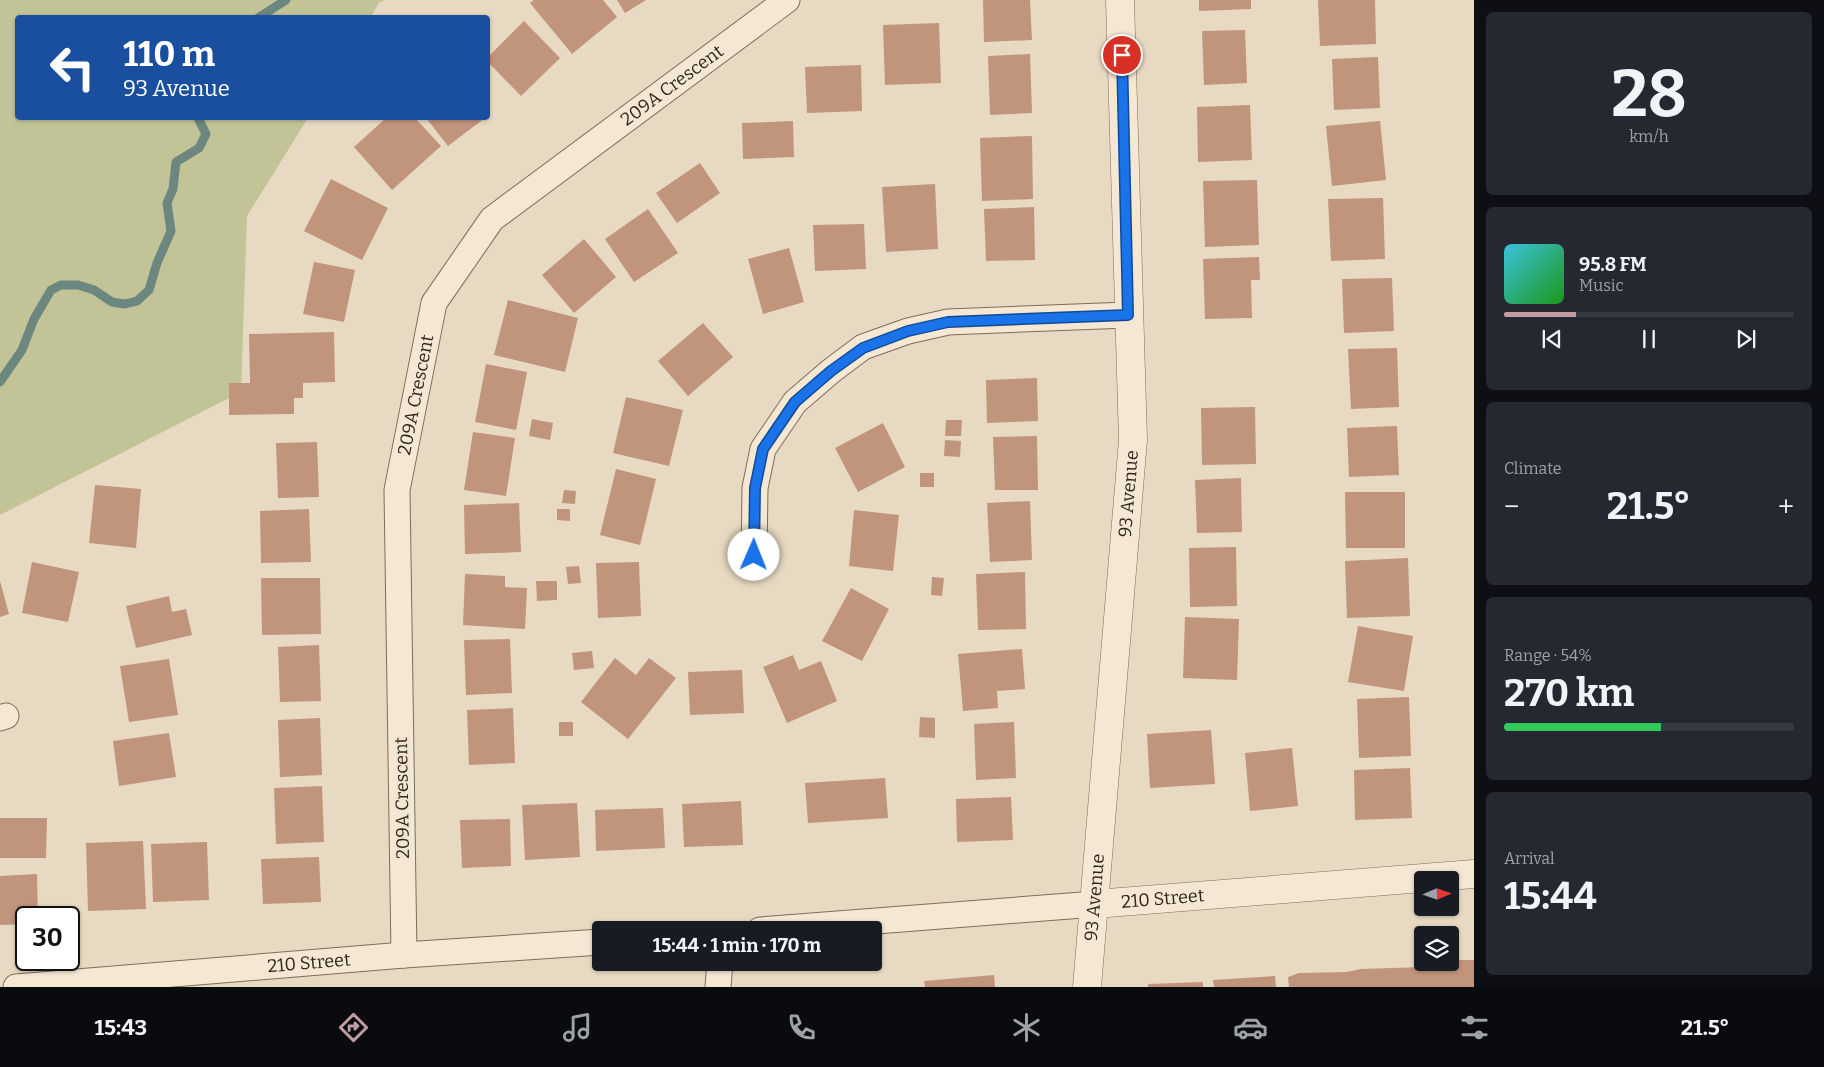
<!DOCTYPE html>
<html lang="en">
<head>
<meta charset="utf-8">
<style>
	:root { --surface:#171b24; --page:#242831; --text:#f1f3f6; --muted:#9ea1a6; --line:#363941; --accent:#c19da1 }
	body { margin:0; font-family:Bitter,serif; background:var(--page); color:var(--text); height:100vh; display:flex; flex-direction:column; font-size:19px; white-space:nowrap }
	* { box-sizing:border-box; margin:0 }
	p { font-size:16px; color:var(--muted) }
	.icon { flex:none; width:28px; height:28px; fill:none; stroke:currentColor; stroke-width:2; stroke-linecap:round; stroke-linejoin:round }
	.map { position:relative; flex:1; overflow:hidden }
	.side { display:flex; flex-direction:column; gap:12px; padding:12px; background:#0d0f14; width:350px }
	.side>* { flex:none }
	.top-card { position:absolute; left:15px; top:15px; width:475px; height:105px; border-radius:5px; box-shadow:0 1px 4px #0004; background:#1a4fa0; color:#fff; overflow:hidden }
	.needle { width:32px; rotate:88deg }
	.tools { position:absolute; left:1414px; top:871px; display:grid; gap:10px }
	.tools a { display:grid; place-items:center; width:45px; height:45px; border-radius:5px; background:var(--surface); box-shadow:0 1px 4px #0004; font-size:25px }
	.speed { position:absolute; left:15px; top:906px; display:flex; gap:10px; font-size:25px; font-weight:700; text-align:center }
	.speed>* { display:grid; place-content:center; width:65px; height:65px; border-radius:50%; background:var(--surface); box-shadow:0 1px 4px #0004; line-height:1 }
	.speed .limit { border:2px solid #111; border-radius:8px; background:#fff; color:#111 }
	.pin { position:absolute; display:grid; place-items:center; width:42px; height:42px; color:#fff; margin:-21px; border:2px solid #fff; border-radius:50%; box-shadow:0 1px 5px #0007 }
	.me { position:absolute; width:55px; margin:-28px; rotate:1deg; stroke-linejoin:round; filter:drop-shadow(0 0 4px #0008) }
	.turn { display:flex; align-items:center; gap:18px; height:105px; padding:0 25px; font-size:22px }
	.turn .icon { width:65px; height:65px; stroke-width:2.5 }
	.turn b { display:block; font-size:35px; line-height:42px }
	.big { font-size:38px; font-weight:700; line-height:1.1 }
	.side .card { flex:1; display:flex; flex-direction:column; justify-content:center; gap:8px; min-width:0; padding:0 18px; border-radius:8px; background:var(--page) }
	.side .dial { align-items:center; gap:0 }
	.dial b { font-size:65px; line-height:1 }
	.song { display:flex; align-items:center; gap:15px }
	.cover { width:60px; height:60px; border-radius:8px; background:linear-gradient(135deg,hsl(190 70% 55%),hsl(120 70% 35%)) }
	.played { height:5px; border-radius:2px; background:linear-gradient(90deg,var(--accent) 25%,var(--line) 25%) }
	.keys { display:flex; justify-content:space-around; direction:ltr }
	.heat { display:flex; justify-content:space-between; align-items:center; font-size:28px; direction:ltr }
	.charge { height:8px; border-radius:4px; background:linear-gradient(90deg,#34c759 54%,var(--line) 0) }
	.trip { position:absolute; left:592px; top:921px; width:290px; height:50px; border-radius:5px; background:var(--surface); box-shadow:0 1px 4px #0004; font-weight:700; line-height:50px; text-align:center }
	.tabs { display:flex; height:80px; justify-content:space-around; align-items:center; background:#090b0e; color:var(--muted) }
	.tabs .icon { width:35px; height:35px }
	.tabs .current { color:var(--accent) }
	.tabs b { font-size:22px; color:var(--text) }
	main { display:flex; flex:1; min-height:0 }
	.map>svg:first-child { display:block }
	.green { fill:#c2c498 }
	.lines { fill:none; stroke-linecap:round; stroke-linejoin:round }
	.stream { stroke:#6c877f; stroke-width:9 }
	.building { fill:#c1947c }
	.minor-casing { stroke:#7f6c5b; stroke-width:27 }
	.tertiary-casing { stroke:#7f6c5b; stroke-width:29 }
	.minor { stroke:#f4e8d4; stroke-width:25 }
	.tertiary { stroke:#f4e8d4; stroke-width:28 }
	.route-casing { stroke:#114b97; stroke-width:12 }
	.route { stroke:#1a73e8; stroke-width:9 }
	.labels { text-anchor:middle; stroke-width:5; stroke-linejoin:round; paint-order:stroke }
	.street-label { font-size:18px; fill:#31261e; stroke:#f0e5d0 }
</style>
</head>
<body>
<main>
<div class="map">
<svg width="1474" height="987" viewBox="0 0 1474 987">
	<rect width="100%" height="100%" fill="#e8dac2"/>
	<polygon class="green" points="0,0 385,0 379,3 370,18 18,18 18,118 308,118 247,216 241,392 0,515"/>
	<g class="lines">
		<g class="stream">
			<polyline points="258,18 286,0"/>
			<polyline points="0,382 22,350 34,319 51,290 61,285 78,285 94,290 112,302 125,304 137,301 149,290 157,263 171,231 167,203 173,189 176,162 199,148 206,134 199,120 200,118"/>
		</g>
	</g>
	<g class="building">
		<polygon points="534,0 603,0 617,17 572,54 530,3"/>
		<polygon points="617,0 646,0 625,13"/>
		<polygon points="983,0 1030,0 1032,40 984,42"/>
		<polygon points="1199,0 1251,0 1251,9 1199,11"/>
		<polygon points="1318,0 1375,0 1376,44 1320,46"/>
		<polygon points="524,21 560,58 521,96 488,62 488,57"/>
		<polygon points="939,23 941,83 885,85 883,25"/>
		<polygon points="1245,30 1247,83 1204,85 1202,31"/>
		<polygon points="1030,54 1032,113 990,115 988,56"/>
		<polygon points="1378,57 1380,108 1334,110 1332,59"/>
		<polygon points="861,65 862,111 807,113 805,67"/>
		<polygon points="1250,105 1252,160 1198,162 1197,107"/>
		<polygon points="386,118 415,118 441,146 392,190 354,147"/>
		<polygon points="426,118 485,118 448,146"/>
		<polygon points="793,121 794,157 743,159 742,123"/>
		<polygon points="1380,121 1386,180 1332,186 1326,126"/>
		<polygon points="1032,136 1033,199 982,201 980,138"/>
		<polygon points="700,163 720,193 677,223 656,193"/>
		<polygon points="331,179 388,208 362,260 304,231"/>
		<polygon points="1257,180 1259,245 1205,247 1203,181"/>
		<polygon points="935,184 938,249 886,252 882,187"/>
		<polygon points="1383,198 1385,259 1331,261 1328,199"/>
		<polygon points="1034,207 1035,260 986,261 984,209"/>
		<polygon points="648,209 678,253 634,282 605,239"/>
		<polygon points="864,224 866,269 815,271 813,225"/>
		<polygon points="584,239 616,277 574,313 542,275"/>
		<polygon points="789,248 804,302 763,314 748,259"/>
		<polygon points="1259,257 1260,280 1251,280 1252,318 1205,319 1203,259"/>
		<polygon points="314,262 355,270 344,322 303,314"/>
		<polygon points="1392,278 1394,331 1344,333 1342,279"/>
		<polygon points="508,300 578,318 565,372 494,355"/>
		<polygon points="703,323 733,357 688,396 658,361"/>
		<polygon points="334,332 335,382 303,383 303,398 294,398 294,414 229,415 229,383 250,383 249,334"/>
		<polygon points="1397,348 1399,407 1351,409 1348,349"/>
		<polygon points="486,364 527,372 516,430 475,422"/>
		<polygon points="1037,378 1038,421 987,423 986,380"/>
		<polygon points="626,397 683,410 669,466 613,453"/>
		<polygon points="1255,407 1256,464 1202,465 1201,408"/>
		<polygon points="532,419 553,423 550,440 529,436"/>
		<polygon points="946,420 962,420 961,436 945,436"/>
		<polygon points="883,423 905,467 858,492 835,448"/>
		<polygon points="1397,426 1399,475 1349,477 1347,428"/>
		<polygon points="473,432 515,438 506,496 464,490"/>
		<polygon points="1037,436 1038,490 995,490 993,437"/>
		<polygon points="945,440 961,441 960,457 944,456"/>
		<polygon points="317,442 319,497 278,498 276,443"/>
		<polygon points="616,469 656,479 640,545 600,535"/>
		<rect x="920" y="473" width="14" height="14"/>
		<polygon points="1241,478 1242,532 1197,533 1195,480"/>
		<polygon points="95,485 141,489 136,548 89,543"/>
		<polygon points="564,490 576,491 575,504 562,503"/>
		<polygon points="1345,492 1405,492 1405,548 1346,548"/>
		<polygon points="1030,501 1032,560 990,562 987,503"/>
		<polygon points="519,503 521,552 465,554 464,505"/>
		<polygon points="309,509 311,562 261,563 260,511"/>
		<polygon points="557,509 570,509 570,521 557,520"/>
		<polygon points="854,510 899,515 893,571 849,566"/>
		<polygon points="1236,547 1237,606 1190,607 1189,548"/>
		<polygon points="1408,558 1410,616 1347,618 1345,561"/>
		<polygon points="32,562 79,572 68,622 22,613"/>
		<polygon points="639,562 641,616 598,618 596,563"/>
		<polygon points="579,566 581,583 568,584 566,567"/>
		<polygon points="1025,572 1026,629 978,630 976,574"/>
		<polygon points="465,574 505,576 505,587 527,588 525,629 463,625"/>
		<polygon points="932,577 944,578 942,596 931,595"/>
		<polygon points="261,578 320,578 321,634 262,635"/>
		<polygon points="0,581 9,614 0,617"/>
		<polygon points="536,581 557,581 557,600 537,601"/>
		<polygon points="851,588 889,609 862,661 822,641"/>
		<polygon points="169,596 172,612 186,609 192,635 136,648 126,606"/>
		<polygon points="1185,617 1239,619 1237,680 1183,678"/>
		<polygon points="1358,626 1413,636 1404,691 1348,682"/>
		<polygon points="510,639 512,693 466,695 464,640"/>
		<polygon points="319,645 321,701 280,702 278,647"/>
		<polygon points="1022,649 1025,689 997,691 998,708 963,711 958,654"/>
		<polygon points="592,651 594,668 574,670 572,653"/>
		<polygon points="793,655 799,670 821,661 837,701 787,723 763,667"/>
		<polygon points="615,658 636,675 649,658 676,678 628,739 581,702"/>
		<polygon points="169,659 178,715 129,722 120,666"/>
		<polygon points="742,670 744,713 690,715 688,672"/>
		<polygon points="1409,697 1411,756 1359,758 1357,699"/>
		<polygon points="513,708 515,763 469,765 467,710"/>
		<polygon points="920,717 935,718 935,738 919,737"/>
		<polygon points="320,718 322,775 280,777 278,720"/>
		<rect x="559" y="722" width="14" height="14"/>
		<polygon points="1014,722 1016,778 976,780 974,724"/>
		<polygon points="1211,730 1215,784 1150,788 1147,734"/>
		<polygon points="169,733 176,777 119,786 113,741"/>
		<polygon points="1292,748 1298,806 1250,811 1245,753"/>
		<polygon points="1410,768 1412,818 1355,820 1354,770"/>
		<polygon points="885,778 888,818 808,823 805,783"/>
		<polygon points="322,786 324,842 276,844 274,788"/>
		<polygon points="1011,797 1013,840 957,842 956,799"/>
		<polygon points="741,801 743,845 684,847 682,804"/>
		<polygon points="577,803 580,857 525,860 522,805"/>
		<polygon points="663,808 665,848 596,851 595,810"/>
		<polygon points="0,818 47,818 46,858 0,858"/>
		<polygon points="510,819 511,866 462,868 460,820"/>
		<polygon points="143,841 146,909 88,911 86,843"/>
		<polygon points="207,842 209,900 153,902 151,844"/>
		<polygon points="319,857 321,902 263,904 261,859"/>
		<polygon points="37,874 38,918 26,918 26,924 0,925 0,876"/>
		<polygon points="1450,960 1474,960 1474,987 1289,987 1288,977 1299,973 1347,972 1361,969 1423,967 1434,962 1450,962"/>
		<polygon points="994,975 995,987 925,987 924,981"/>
		<polygon points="1275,976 1276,987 1214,987 1213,980"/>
		<polygon points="1203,982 1203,987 1148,987 1148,984"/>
	</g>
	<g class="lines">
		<defs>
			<g id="minor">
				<polyline points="754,555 755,488 763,449 795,402 831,371 863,347 908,331 948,322 1128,315"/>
				<polyline points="0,718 6,716"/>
				<polyline points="760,930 1095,904"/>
				<path id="s1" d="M404 955 397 490 434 303 492 219 787 0"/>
				<path id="s2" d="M16 987 404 955 601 942"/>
				<polyline points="718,987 720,962"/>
			</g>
			<g id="tertiary">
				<path id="s3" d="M1095 904 1474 874"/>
				<path id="s4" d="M1087 987 1133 440 1120 0"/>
			</g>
		</defs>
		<use href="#minor" class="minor-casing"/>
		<use href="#tertiary" class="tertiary-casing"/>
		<use href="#minor" class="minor"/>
		<use href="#tertiary" class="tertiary"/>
	</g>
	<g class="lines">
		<defs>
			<polyline id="route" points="754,555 755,488 763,449 795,402 831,371 863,348 908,331 948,322 1128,315 1122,55"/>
		</defs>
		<use href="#route" class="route-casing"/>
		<use href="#route" class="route"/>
	</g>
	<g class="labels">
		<g class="street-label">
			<text dy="6" stroke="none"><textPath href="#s1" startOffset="982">209A Crescent</textPath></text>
			<text dy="6" stroke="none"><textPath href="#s1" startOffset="562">209A Crescent</textPath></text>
			<text dy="6" stroke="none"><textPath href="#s4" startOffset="495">93 Avenue</textPath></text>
			<text transform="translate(402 798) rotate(-91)" y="6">209A Crescent</text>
			<text dy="6" stroke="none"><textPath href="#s4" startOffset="90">93 Avenue</textPath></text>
			<text dy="6" stroke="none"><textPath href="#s3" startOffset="68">210 Street</textPath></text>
			<text dy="6" stroke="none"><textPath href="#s2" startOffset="294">210 Street</textPath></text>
		</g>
	</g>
</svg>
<div class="tools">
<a><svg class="needle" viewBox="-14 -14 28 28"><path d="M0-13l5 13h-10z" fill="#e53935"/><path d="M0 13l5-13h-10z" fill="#9ea1a6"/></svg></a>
<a><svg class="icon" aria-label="layers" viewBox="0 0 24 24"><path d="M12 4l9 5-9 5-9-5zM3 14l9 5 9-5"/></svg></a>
</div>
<div class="speed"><div class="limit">30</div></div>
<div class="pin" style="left:1122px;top:55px;background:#d93025"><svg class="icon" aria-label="arrive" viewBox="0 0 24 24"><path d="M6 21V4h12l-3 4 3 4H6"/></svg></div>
<svg class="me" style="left:754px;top:555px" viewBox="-20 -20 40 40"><circle r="19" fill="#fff"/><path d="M0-13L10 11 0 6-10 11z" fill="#1a73e8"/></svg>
<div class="trip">15:44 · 1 min · 170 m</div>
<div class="top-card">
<div class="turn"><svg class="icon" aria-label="left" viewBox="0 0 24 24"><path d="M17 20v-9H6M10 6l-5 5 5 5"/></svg><div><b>110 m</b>93 Avenue</div></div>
</div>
</div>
<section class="side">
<div class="card dial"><b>28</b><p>km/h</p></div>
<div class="card">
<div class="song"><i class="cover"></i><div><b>95.8 FM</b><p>Music</p></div></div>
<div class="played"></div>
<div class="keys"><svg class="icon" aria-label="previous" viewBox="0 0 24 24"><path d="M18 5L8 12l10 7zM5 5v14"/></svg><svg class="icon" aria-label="pause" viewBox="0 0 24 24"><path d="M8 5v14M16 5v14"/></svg><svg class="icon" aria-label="next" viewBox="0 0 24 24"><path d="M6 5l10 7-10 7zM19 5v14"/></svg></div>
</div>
<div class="card"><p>Climate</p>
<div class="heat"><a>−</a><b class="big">21.5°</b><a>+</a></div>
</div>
<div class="card"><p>Range · 54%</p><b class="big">270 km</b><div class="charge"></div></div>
<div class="card"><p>Arrival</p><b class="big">15:44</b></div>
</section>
</main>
<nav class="tabs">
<b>15:43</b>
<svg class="icon current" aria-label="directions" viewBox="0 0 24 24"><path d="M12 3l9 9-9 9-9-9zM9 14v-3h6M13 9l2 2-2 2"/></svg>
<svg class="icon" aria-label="music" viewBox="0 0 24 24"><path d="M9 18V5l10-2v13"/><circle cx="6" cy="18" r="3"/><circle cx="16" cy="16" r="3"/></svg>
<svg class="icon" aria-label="phone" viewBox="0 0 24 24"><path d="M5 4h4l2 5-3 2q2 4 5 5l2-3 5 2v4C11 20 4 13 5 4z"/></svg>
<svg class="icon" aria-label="climate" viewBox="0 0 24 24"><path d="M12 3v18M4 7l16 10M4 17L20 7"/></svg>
<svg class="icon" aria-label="car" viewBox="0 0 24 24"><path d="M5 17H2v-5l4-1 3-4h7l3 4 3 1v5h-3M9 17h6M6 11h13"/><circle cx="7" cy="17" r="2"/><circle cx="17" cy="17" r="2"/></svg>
<svg class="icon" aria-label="filters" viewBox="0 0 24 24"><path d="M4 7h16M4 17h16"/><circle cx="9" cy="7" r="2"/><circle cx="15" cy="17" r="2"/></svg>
<b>21.5°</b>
</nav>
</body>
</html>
